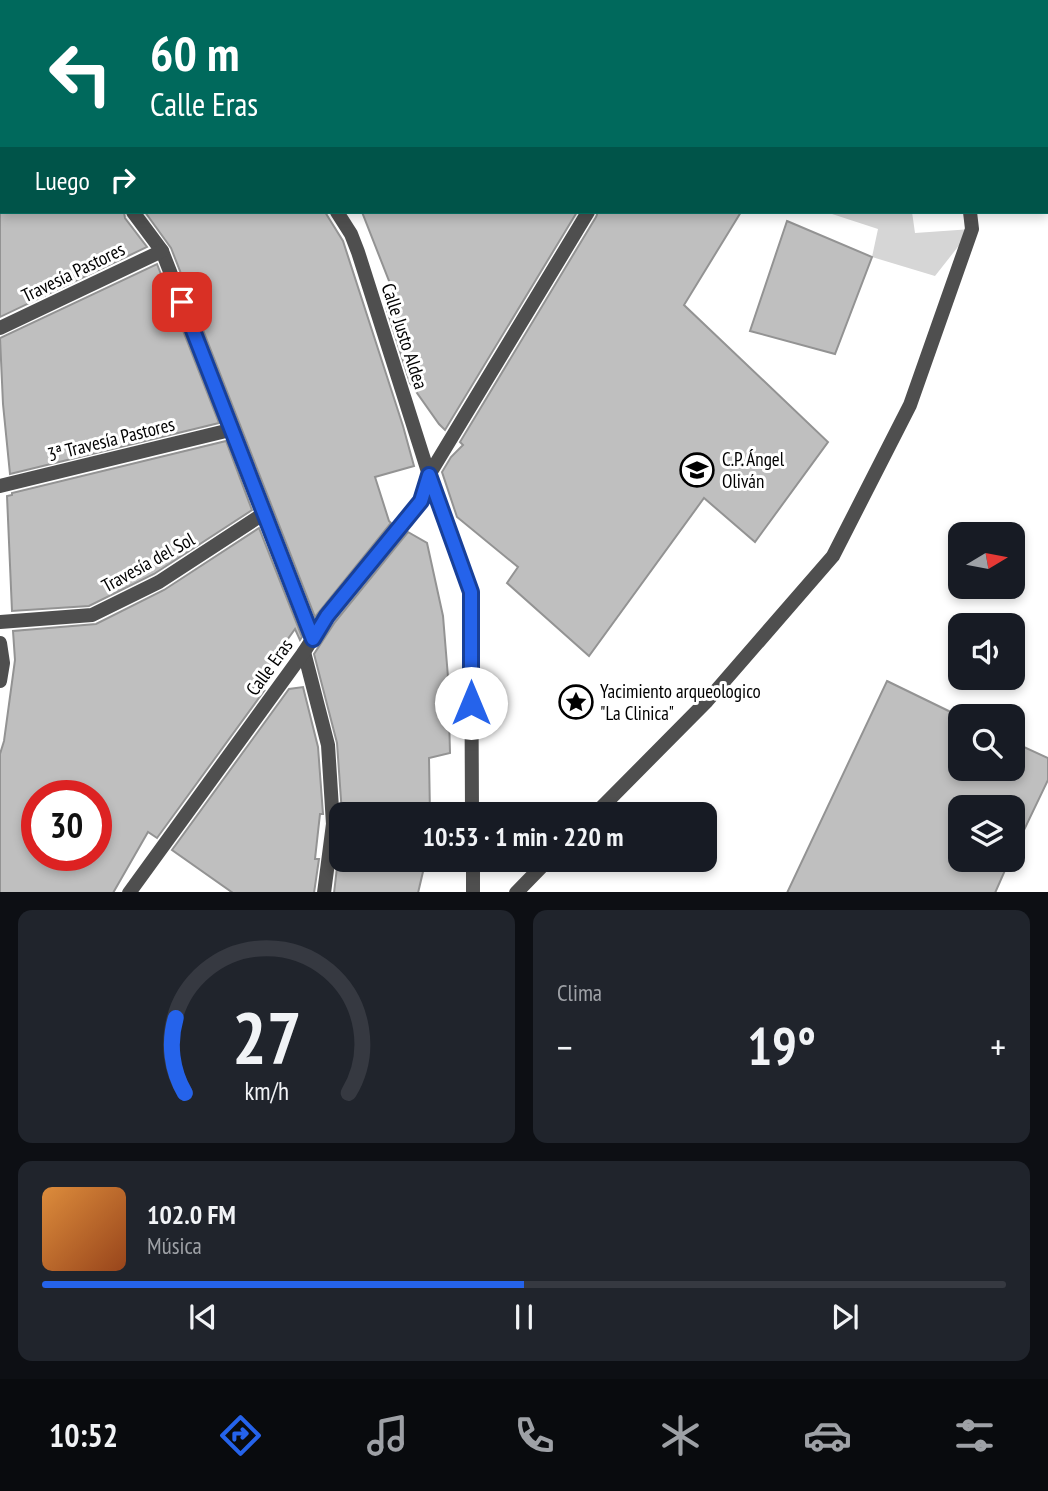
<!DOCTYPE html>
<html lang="es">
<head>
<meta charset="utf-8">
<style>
	:root { --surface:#171b24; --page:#20242c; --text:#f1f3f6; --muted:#9ea1a6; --line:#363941; --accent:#2563eb }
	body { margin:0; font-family:"PT Sans Narrow",sans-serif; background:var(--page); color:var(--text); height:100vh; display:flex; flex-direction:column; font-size:26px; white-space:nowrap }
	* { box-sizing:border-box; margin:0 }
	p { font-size:23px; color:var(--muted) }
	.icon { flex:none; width:38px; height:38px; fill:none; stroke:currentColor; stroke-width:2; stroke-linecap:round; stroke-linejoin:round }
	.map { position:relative; height:892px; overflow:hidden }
	.details { display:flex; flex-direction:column; gap:18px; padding:18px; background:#0d0f14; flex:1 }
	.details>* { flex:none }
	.top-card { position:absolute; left:0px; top:0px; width:1048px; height:214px; box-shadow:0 4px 10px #0003; background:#00695c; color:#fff; overflow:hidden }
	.needle { width:46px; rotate:80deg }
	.controls { position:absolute; left:948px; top:522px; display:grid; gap:14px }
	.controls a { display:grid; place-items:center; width:77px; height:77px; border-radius:14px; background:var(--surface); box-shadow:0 4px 10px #0003; font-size:35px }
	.speed { position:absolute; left:21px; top:780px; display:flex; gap:14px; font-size:35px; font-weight:700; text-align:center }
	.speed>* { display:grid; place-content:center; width:91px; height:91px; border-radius:50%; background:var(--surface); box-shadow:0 4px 10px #0003; line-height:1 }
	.speed .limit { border:10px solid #d22; background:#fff; color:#111 }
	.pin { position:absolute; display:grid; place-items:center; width:60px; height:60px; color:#fff; margin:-30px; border-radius:14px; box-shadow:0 4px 10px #0006 }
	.me { position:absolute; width:77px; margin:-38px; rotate:0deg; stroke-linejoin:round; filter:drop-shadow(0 0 5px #0008) }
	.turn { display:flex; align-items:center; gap:24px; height:147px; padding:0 35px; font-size:32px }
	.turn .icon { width:91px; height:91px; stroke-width:2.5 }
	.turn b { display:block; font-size:49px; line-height:60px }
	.then { display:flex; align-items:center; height:66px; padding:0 35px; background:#0003; gap:14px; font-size:26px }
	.big { font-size:52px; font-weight:700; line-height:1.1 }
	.details .widget { flex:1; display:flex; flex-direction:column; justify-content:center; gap:10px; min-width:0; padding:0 24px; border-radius:14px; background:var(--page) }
	.details .dial { align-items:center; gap:0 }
	.dial svg { height:182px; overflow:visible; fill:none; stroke:var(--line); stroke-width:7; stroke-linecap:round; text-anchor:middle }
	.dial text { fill:var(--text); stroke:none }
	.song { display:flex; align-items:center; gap:21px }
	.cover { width:84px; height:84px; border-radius:10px; background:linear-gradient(135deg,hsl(30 70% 55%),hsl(20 70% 35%)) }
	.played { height:7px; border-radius:4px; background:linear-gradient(90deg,var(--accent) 50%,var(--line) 50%) }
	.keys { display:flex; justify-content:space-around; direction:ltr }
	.heat { display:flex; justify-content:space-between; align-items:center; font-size:38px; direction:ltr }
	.details .tiles { flex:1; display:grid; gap:18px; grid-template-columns:1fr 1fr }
	.widget:last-child { grid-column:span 2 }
	.trip { position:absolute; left:329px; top:802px; width:388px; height:70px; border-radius:14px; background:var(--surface); box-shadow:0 4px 10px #0003; font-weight:700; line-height:70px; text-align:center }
	.tabs { display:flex; height:112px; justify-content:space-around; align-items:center; background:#090b0e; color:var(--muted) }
	.tabs .icon { width:49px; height:49px }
	.tabs .active { color:var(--accent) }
	.tabs b { font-size:32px; color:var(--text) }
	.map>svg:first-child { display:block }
	.green { fill:#d6d6d6 }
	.building { fill:#bfbfbf; stroke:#939393; stroke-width:2; fill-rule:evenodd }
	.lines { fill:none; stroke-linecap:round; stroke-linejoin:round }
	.street { stroke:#4f4f4f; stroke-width:14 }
	.secondary { stroke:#1c1c1c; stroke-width:14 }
	.route-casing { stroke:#184099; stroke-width:18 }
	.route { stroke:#2563eb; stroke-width:12 }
	.labels { text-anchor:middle; stroke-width:6; stroke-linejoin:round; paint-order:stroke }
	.street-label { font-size:19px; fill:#000; stroke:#fff }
	.poi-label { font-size:19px; fill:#000; stroke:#fff; text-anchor:start }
</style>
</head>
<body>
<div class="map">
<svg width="1048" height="893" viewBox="0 0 1048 893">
	<rect width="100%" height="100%" fill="#fff"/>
	<g class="green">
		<polygon points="818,0 968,0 968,2 826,2"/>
		<polygon points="826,212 912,212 915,233 972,229 935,276 872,257 878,229"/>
	</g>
	<g class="building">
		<polygon points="0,212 124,212 125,218 147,247 0,317"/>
		<polygon points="145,212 325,212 343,241 403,426 414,466 375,477 389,521 391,523 315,617 171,248"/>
		<polygon points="362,212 577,212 445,430 439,424 410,383 386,307 390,314 400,309"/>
		<polygon points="598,212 741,212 684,305 828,442 755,542 704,498 589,656 507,583 518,567 457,517 442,472 451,457 463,445 460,442 596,217"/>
		<polygon points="787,221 872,257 835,354 750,331"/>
		<polygon points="157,264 219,423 10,474 3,404 0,338"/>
		<polygon points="226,441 252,510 154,574 89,606 12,611 7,496 12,495 12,493"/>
		<path d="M259 528 302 637 300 640 295 629 250 692 264 691 157 838 148 832 113 893H0V754L4 741 15 660 13 631 96 624 164 590ZM37 796H96V856H37Z"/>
		<polygon points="408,532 427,543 443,616 448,677 450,753 429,758 430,814 342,814 337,743 314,654 335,622"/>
		<polygon points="887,681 961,717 961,768 1013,768 1013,742 1048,758 1048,780 1013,853 1013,807 961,807 961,859 1010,859 995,893 787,893"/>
		<polygon points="303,687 318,747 323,814 320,814 315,859 319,859 314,893 233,893 172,850 289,689"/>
		<polygon points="338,859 426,859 418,893 334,893"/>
	</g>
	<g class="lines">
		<g class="street">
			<polyline points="159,0 161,2"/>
			<polyline points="393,0 395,2"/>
			<polyline points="999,0 999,2"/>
			<polyline points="115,2 116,0"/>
			<polyline points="795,2 796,0"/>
			<polyline points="1046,11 1048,10"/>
			<polyline points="0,35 2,37"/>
			<polyline points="133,212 162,251 313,639"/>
			<polyline points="337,212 351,234 358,252 429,475 471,592 472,814"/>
			<polyline points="0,328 162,251"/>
			<polyline points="0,486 230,430"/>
			<polyline points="0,622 92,615 159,582 263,514"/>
			<polyline points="0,643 3,663 0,681"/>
			<polyline points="304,652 328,745 333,824 324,893"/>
			<polyline points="595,814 707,701 833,556 910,405 972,229 970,212"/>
			<polyline points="473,859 473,893"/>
			<polyline points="129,893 304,652 327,616 421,501 429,475 588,212"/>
			<polyline points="516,893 549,859"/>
		</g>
		<g class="secondary">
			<polyline points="644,0 652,2"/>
			<polyline points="1046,81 1048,81"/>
		</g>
	</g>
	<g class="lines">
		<defs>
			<polyline id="route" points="182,302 313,639 327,616 421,501 429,475 471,592 471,703"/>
		</defs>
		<use href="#route" class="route-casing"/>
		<use href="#route" class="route"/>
	</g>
	<defs>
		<symbol id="school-ring" viewBox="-11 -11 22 22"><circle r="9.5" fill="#fff" stroke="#000" stroke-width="1.5"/><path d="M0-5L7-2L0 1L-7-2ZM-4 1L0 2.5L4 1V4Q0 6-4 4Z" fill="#000"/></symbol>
		<symbol id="sight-ring" viewBox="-11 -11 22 22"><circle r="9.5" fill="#fff" stroke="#000" stroke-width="1.5"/><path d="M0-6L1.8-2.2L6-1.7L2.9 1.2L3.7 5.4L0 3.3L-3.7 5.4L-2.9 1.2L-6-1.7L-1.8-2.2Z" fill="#000"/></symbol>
	</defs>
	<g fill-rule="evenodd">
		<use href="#school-ring" x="678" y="451" width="38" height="38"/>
		<use href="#sight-ring" x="557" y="683" width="38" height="38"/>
	</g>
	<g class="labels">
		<g class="street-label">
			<text transform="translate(73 272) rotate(-26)" y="7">Travesía Pastores</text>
			<text transform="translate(405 336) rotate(72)" y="7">Calle Justo Aldea</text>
			<text transform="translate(111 439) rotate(-14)" y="7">3ª Travesía Pastores</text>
			<text transform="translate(148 562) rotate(-29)" y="7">Travesía del Sol</text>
			<text transform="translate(269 667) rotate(-54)" y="7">Calle Eras</text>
		</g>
		<g class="poi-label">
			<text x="722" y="466">C.P. Ángel<tspan x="722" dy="22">Oliván</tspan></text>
			<text x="600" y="698">Yacimiento arqueologico<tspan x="600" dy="22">"La Clinica"</tspan></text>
		</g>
	</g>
</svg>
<div class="controls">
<a><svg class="needle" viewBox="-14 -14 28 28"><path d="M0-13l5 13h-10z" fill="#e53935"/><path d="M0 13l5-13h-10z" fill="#9ea1a6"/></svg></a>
<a><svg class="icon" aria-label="sound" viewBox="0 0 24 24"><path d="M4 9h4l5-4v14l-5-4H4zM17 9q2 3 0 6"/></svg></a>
<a><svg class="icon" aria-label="search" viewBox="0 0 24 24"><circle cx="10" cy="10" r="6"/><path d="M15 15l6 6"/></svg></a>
<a><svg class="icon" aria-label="layers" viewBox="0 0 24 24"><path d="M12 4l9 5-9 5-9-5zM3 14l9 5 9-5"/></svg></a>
</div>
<div class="speed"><div class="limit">30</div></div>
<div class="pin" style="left:182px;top:302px;background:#d93025"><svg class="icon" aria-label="arrive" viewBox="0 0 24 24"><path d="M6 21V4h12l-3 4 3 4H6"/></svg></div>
<svg class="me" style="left:471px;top:703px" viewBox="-20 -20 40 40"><circle r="19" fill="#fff"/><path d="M0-13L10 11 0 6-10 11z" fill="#2563eb"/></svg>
<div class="trip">10:53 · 1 min · 220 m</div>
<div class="top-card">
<div class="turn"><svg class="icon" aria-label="left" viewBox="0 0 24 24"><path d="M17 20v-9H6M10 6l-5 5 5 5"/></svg><div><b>60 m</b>Calle Eras</div></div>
<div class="then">Luego<svg class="icon" aria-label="right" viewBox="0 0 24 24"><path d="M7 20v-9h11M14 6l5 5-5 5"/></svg></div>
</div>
</div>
<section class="details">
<div class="tiles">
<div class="widget dial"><svg viewBox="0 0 100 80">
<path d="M14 69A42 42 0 1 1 86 69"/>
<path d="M14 69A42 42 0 0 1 10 36" stroke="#2563eb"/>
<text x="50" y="56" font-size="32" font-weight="700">27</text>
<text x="50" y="72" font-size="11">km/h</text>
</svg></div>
<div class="widget"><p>Clima</p>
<div class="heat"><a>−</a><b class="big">19°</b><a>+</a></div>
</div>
<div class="widget">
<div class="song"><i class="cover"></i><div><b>102.0 FM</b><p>Música</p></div></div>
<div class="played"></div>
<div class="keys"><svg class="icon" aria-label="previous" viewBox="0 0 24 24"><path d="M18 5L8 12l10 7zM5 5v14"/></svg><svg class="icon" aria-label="pause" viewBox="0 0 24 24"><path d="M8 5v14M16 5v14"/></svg><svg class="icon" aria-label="next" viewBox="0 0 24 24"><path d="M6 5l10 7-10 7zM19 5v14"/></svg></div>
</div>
</div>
</section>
<nav class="tabs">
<b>10:52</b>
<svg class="icon active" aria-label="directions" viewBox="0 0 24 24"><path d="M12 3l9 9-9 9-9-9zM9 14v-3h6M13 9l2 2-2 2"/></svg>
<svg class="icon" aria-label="music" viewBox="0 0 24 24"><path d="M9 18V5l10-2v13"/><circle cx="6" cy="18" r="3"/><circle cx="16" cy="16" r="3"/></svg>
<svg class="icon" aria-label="phone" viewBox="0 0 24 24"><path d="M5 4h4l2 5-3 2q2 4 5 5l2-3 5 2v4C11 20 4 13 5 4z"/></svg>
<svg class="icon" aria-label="climate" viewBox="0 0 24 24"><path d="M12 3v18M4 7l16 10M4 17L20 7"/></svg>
<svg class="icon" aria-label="car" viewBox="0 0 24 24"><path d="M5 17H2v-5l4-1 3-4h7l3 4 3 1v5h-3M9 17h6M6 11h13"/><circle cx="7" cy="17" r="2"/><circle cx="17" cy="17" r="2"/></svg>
<svg class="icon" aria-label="filters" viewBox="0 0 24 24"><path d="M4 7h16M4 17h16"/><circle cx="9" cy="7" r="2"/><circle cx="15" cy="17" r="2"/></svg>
</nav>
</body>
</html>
